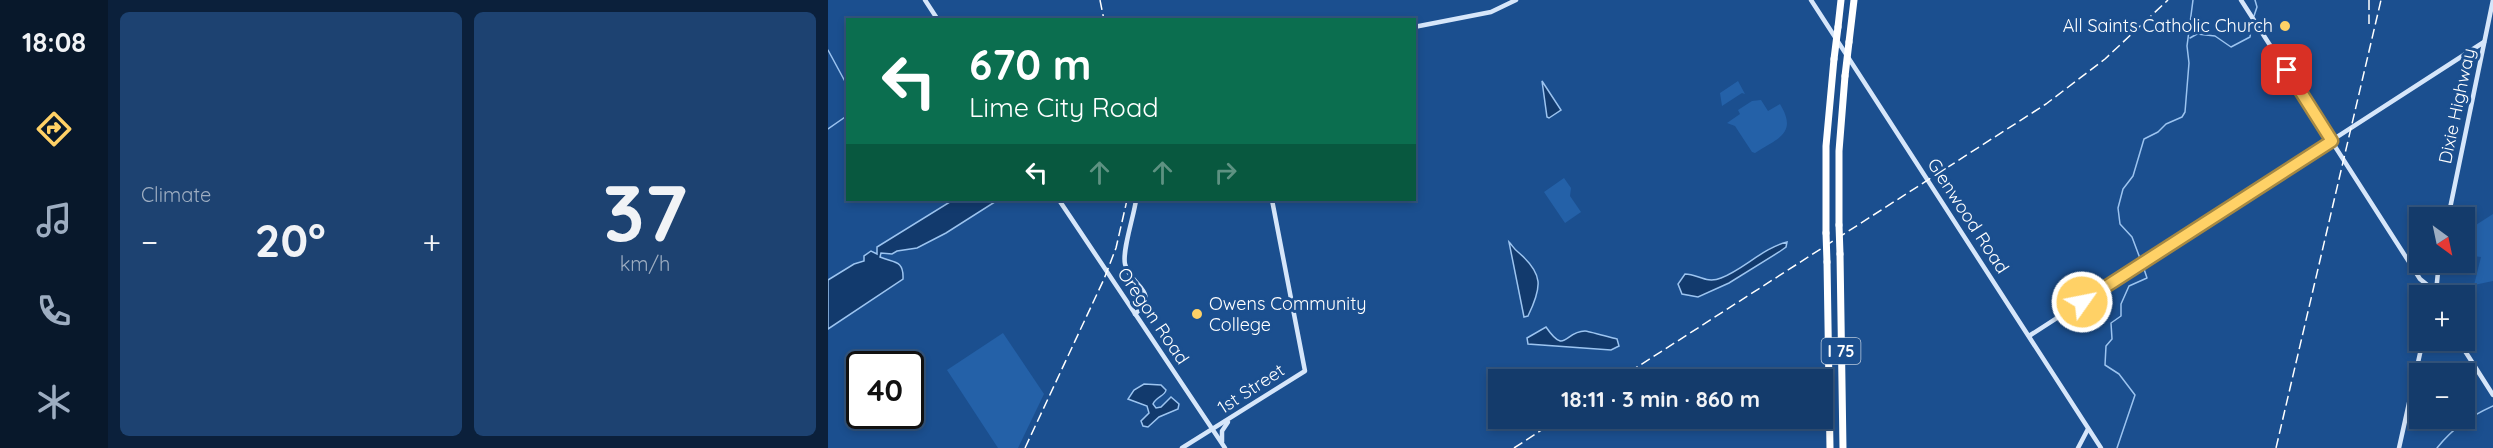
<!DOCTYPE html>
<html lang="en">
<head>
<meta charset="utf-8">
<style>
	:root { --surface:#143b6b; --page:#1d4271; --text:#f1f3f6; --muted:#9dadc1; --line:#33557e; --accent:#ffd166 }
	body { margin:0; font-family:Quicksand,sans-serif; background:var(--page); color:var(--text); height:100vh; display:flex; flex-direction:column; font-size:22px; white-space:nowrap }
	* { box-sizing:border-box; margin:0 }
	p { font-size:20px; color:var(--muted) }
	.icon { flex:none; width:33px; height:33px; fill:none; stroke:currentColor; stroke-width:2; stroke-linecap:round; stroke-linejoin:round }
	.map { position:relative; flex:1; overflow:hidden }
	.drawer { display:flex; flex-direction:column; gap:12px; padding:12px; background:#0b203b; width:720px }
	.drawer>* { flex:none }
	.top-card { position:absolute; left:18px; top:18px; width:570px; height:183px; border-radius:0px; box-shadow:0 3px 9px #0003,0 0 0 2px var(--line); background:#0b6e4f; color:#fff; overflow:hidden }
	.needle { width:39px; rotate:147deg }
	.buttons { position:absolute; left:1581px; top:207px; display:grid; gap:12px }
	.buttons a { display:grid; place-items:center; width:66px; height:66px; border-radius:0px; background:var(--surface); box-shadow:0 3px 9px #0003,0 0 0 2px var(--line); font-size:30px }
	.speed { position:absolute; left:18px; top:351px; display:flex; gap:12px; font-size:30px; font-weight:700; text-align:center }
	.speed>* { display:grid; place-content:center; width:78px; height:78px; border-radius:50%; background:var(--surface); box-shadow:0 3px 9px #0003,0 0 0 2px var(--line); line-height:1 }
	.speed .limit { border:3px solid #111; border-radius:9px; background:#fff; color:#111 }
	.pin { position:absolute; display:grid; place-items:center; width:51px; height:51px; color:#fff; margin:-26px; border-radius:12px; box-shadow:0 3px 9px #0006 }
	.me { position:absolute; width:66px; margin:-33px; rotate:57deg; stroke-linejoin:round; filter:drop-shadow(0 0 4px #0008) }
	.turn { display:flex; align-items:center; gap:21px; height:126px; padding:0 24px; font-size:27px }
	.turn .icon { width:78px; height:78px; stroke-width:2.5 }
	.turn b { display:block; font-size:42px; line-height:51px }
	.lanes { display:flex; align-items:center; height:57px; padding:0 24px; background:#0003; justify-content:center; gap:30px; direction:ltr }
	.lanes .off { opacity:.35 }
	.big { font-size:45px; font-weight:700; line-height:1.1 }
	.drawer .tile { flex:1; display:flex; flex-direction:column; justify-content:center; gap:9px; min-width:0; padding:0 21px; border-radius:9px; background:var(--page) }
	.drawer .dial { align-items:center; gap:0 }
	.dial b { font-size:78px; line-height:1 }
	.heat { display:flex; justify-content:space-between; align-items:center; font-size:33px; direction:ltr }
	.drawer .tiles { flex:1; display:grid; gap:12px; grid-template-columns:repeat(2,1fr) }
	.trip { position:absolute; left:660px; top:369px; width:345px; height:60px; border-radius:0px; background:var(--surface); box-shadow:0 3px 9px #0003,0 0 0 2px var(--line); font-weight:700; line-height:60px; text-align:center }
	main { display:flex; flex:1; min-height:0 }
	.dock { display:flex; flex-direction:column; width:108px; justify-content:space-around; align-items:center; background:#08182b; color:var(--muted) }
	.dock .icon { width:42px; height:42px }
	.dock .selected { color:var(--accent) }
	.dock b { font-size:27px; color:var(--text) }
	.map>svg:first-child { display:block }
	.green { fill:#2461a8 }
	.water { fill:#123a6d; stroke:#9cc4f0; stroke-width:1.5 }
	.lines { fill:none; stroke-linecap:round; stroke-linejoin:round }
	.stream { stroke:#9cc4f0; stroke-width:1.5 }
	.secondary { stroke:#d6e6fa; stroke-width:4.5 }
	.highway { stroke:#fff; stroke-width:7 }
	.rail { stroke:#fff; stroke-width:1.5; stroke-dasharray:10 4.5; stroke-linecap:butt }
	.highway-bridge { stroke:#fff; stroke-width:7 }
	.route-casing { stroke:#a68842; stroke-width:15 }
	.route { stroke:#ffd166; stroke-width:10 }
	.poi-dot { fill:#ffd166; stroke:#1b4f8f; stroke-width:2 }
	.labels { text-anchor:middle; stroke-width:6; stroke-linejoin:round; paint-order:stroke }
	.shield { fill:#1b4f8f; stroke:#bbcadd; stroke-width:1.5 }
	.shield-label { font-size:16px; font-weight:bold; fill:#fff }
	.poi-label { font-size:18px; fill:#fff; stroke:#1b4f8f; text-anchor:end }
	.street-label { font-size:18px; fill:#fff; stroke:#1b4f8f }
</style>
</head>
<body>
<main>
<nav class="dock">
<b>18:08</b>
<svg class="icon selected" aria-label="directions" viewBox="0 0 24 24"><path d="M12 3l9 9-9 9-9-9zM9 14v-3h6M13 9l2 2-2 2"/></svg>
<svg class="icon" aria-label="music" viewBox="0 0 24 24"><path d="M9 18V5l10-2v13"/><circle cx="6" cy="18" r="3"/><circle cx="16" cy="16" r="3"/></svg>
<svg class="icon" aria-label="phone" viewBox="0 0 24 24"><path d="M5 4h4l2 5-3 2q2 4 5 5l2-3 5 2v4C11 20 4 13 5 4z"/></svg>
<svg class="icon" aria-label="climate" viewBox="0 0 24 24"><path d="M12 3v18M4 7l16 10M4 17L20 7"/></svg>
</nav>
<section class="drawer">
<div class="tiles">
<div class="tile"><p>Climate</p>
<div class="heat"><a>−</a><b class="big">20°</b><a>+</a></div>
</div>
<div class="tile dial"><b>37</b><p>km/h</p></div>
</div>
</section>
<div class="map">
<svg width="1665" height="448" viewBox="0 0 1665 448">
	<rect width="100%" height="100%" fill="#1b4f8f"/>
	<g class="green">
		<polygon points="910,81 917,94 914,93 894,106 892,93"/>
		<path d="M933 100 940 111 952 104C970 134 950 138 927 153L924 152 907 126 899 123 912 114 910 110 924 101Z"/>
		<polygon points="736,178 743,188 742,196 753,212 737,223 716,192"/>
		<polygon points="1665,214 1665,281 1646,285 1653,257 1637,255 1637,232"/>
		<polygon points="175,333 216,394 190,448 170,448 119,370"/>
	</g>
	<g class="water">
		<polygon points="714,81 733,110 721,118 719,117"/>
		<path d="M125 200H170L118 233 89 248 69 251 64 254 53 253 52 257C65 263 76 259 75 279L0 329V280L26 264 36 261V256L43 251 49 254V247Z"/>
		<path d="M681 242C684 245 686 249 690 252 716 274 714 287 700 316L696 317Z"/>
		<path d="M959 242 958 247 951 252 901 283 870 297 854 294 850 284 857 274C870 274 878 284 893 278 916 269 935 248 959 242Z"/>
		<path d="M718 327C738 356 736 331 757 331 760 331 784 338 789 339L791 346 783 350 700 344 699 338Z"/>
		<path d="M316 384 333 385 338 390C337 396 328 397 325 404L328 408 333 407 343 397 351 404 350 409 331 417 320 427 315 426 313 421 321 413 319 406 300 399 306 390Z"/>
	</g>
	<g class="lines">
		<g class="stream">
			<polyline points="1426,16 1429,7 1427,0"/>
			<polyline points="1362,38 1369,34 1387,36 1403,47 1422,37 1424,21"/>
			<polyline points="0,50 20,87"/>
			<polyline points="0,129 20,115"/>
			<polyline points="1313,261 1304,237 1292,224 1290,208 1295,189 1305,176 1316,139 1330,132 1338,124 1354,117 1357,112 1361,63 1359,46 1365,0"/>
			<polyline points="1289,448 1307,395 1291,374 1277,365 1278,346 1284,339 1283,323 1293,316 1293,304 1301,286 1319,278 1315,266"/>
			<path d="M1609 448C1625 428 1641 417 1665 406"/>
		</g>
		<g class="secondary">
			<polyline points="97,0 110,20"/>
			<polyline points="983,0 1273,448"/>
			<polyline points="1413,0 1592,279 1608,292 1616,296"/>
			<polyline points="586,27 663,12 688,0"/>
			<polyline points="231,200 397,448"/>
			<polyline points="1620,218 1665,0"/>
			<polyline points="1603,296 1608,292 1611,262"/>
			<path d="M307 314C334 292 302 286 297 264 294 250 306 216 308 200"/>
			<polyline points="1201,336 1656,42"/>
			<polyline points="1630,340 1665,395"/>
			<polyline points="394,442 394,431 400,422"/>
			<polyline points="354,448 477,371 444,200"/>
			<polyline points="1250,448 1260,429"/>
			<polyline points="1571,448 1595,340"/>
		</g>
		<g class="highway">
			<polyline points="1010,27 1013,0"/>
			<polyline points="1021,42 1026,0"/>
			<polyline points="1011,225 1011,151 1017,76"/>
			<polyline points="998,233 998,146 1006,59"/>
			<polyline points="1012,254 1015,448"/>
			<polyline points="999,262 1002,448"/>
		</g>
		<g class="rail">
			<polyline points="272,0 276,20"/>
			<polyline points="1541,0 1541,24"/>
			<polyline points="789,380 1218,104 1277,59 1340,0"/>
			<polyline points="197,448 276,279 288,248 299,200"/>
			<polyline points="686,448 732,418"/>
			<polyline points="1448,448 1553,0"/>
		</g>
		<g class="highway-bridge">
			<polyline points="1006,59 1010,27"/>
			<polyline points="1017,76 1021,42"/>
			<polyline points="1011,225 1012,254"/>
			<polyline points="998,233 999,262"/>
		</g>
	</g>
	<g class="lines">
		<defs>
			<polyline id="route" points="1254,302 1504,141 1459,70"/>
		</defs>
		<use href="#route" class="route-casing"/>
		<use href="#route" class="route"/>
	</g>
	<g class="poi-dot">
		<circle cx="1457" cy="26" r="6"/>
		<circle cx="369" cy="314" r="6"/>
	</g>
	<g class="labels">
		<rect class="shield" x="993.5" y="338" width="39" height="26" rx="4.5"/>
		<g class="shield-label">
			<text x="1013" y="357">I 75</text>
		</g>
		<g class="poi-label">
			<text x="1445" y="32">All Saints Catholic Church</text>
			<text x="381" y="310" text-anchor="start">Owens Community<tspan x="381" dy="21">College</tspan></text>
		</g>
		<g class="street-label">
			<text transform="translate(1629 106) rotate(-78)" y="6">Dixie Highway</text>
			<text transform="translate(1140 216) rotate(57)" y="6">Glenwood Road</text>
			<text transform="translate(325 316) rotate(56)" y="6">Oregon Road</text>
			<text transform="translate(423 389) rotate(-33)" y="6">1st Street</text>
		</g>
	</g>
</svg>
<div class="buttons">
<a><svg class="needle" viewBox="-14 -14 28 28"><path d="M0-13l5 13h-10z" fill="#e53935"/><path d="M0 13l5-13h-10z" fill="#9dadc1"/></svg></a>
<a>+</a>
<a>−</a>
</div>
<div class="speed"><div class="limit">40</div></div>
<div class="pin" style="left:1459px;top:70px;background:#d93025"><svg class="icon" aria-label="arrive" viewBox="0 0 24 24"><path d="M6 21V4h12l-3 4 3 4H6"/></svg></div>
<svg class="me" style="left:1254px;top:302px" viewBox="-20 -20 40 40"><circle r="17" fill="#ffd166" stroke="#fff" stroke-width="3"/><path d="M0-11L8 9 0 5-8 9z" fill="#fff"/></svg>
<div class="trip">18:11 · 3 min · 860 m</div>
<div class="top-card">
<div class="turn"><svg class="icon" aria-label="left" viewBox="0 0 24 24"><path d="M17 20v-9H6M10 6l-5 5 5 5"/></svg><div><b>670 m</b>Lime City Road</div></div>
<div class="lanes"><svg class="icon" aria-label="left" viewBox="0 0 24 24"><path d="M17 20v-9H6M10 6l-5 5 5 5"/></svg><svg class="icon off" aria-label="ahead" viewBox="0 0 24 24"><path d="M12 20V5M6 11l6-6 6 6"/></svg><svg class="icon off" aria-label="ahead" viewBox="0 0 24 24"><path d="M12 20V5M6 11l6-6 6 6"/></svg><svg class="icon off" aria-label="right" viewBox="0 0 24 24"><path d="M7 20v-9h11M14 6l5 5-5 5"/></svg></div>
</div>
</div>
</main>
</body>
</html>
